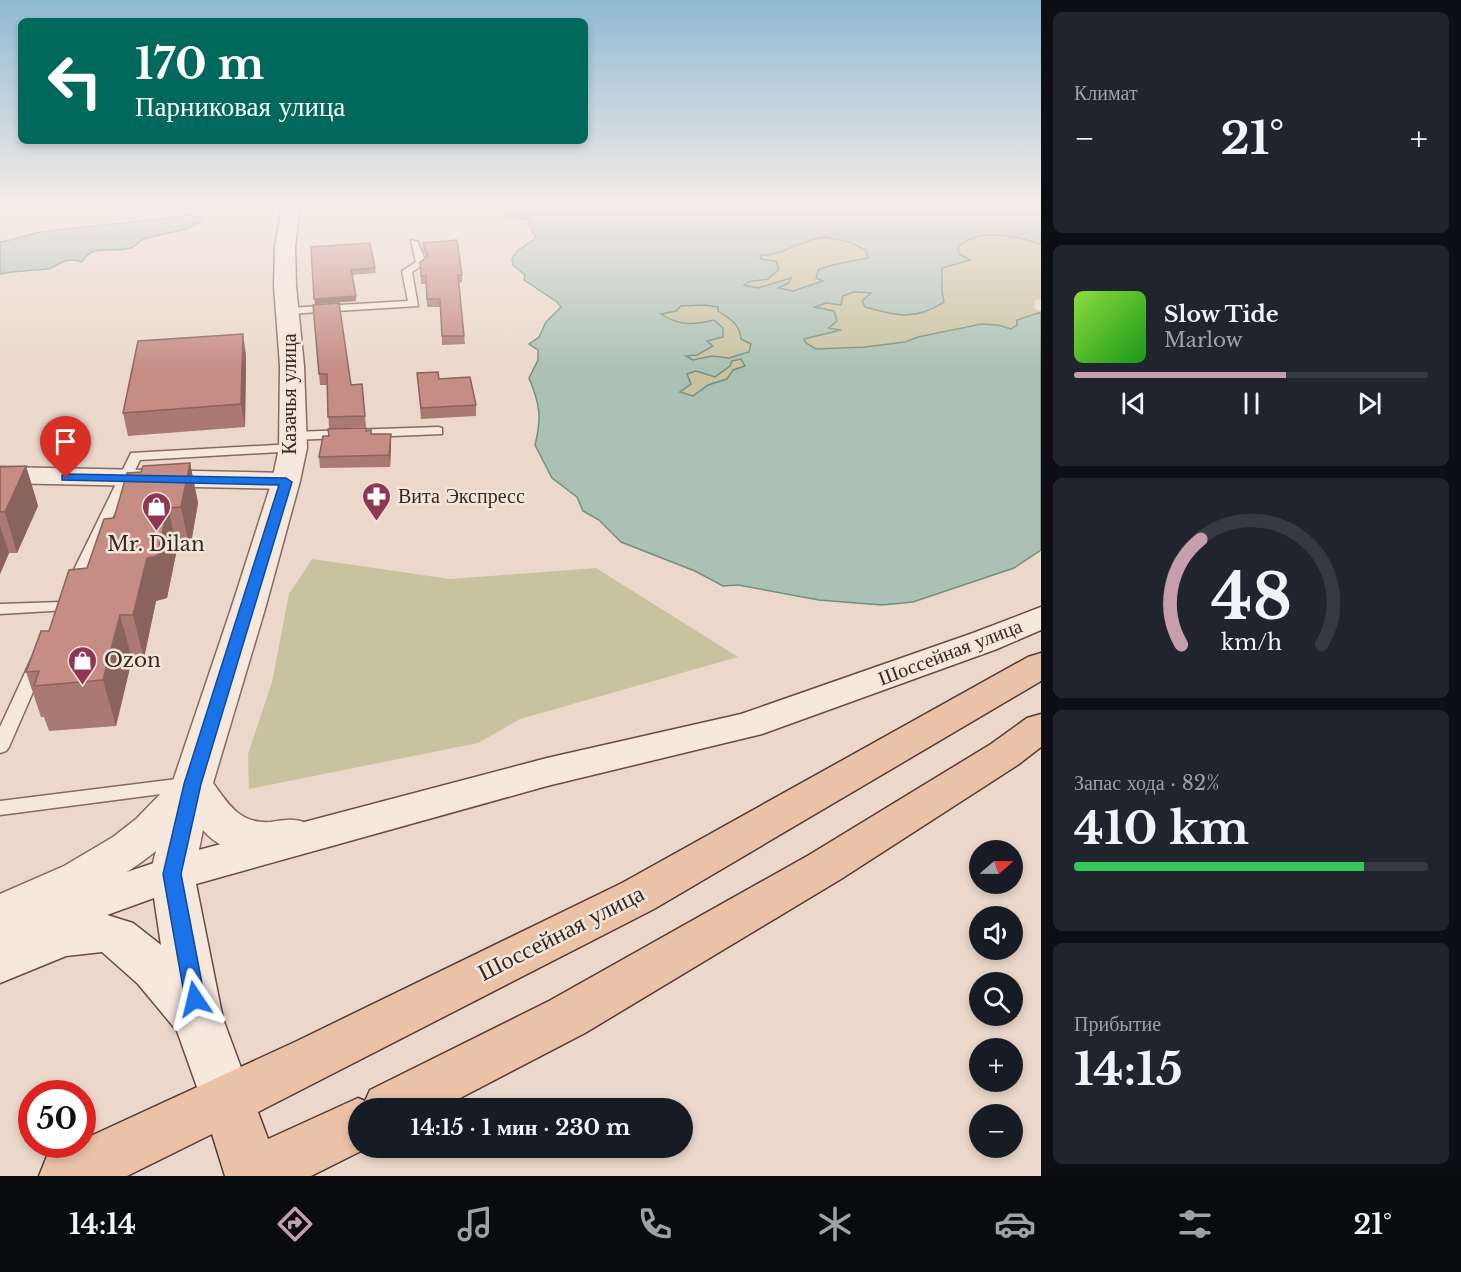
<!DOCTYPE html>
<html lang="ru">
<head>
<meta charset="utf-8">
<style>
	:root { --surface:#171b24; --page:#20242c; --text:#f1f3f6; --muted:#9ea1a6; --line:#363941; --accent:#c69eac }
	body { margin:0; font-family:"Libre Baskerville",serif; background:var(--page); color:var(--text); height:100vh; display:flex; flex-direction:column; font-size:22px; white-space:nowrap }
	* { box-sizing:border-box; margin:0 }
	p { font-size:20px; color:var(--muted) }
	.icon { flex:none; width:33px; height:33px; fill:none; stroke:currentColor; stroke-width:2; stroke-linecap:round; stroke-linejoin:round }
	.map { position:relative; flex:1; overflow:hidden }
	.drawer { display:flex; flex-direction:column; gap:12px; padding:12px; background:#0d0f14; width:420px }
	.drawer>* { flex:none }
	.hud { position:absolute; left:18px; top:18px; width:570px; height:126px; border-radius:9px; box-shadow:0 3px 9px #0003; background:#00695c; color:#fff; overflow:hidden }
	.needle { width:39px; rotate:70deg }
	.buttons { position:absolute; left:969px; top:840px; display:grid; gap:12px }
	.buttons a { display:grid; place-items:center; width:54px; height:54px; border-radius:50%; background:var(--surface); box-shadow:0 3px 9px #0003; font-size:30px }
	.speed { position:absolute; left:18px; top:1080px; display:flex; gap:12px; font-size:30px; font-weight:700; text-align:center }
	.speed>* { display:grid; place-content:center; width:78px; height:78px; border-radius:50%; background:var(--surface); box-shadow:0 3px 9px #0003; line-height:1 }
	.speed .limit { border:9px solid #d22; background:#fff; color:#111 }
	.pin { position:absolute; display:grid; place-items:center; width:51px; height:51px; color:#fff; margin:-62px -26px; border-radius:50% 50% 50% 0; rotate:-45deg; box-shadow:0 0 6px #0007 }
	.pin .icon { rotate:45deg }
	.me { position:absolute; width:66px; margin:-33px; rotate:350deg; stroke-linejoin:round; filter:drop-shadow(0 0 4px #0008) }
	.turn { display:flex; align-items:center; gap:21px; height:126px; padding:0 18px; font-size:27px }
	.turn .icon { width:78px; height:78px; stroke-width:2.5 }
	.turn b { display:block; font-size:42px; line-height:51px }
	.big { font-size:45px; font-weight:700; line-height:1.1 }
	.drawer .card { flex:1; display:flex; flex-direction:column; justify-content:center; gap:9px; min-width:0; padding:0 21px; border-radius:9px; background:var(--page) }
	.drawer .dial { align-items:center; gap:0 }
	.dial svg { height:156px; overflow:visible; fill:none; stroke:var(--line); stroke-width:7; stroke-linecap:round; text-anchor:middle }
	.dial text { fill:var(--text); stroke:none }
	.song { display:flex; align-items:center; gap:18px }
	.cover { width:72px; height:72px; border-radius:9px; background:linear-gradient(135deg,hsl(90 70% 55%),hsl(120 70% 35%)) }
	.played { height:6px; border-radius:3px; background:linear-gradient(90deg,var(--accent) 60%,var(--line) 60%) }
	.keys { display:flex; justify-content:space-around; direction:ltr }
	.heat { display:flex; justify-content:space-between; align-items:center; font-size:33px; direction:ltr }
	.charge { height:9px; border-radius:4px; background:linear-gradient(90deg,#34c759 82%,var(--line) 0) }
	.trip { position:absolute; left:348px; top:1098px; width:345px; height:60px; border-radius:30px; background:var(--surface); box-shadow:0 3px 9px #0003; font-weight:700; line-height:60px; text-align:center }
	.tabs { display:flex; height:96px; justify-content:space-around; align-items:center; background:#090b0e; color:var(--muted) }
	.tabs .icon { width:42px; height:42px }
	.tabs .current { color:var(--accent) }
	.tabs b { font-size:27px; color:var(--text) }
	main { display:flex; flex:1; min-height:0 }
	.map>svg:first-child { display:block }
	.green { fill:#c9c29f }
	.water { fill:#abc1b4; stroke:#728f7f; stroke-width:1.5; fill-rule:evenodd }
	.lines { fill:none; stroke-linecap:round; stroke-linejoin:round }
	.service-casing { stroke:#876a60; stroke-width:3 }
	.minor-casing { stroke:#876a60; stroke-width:3 }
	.tertiary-casing { stroke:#876a60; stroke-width:3 }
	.secondary-casing { stroke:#694b43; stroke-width:3 }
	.primary-casing { stroke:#563a34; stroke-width:3 }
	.service { fill:#f7e8de; fill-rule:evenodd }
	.minor { fill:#f7e8de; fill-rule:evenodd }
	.tertiary { fill:#f7e8de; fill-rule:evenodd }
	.secondary { fill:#f7e8de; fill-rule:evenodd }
	.primary { fill:#eac2a7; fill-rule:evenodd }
	.wall { fill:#aa7972 }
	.shaded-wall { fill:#8b635d }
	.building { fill:#c68d85; stroke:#8b635d; stroke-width:1.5 }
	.route { fill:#1a73e8; stroke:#114b97; stroke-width:1.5 }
	.labels { text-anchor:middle; stroke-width:5; stroke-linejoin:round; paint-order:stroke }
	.street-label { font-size:20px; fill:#392722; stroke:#f3e5da }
	.poi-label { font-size:20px; fill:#392722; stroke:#f3e5da; text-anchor:start }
	.near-street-label { font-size:24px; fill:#392722; stroke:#f3e5da }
</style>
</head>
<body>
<main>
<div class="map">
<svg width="1041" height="1176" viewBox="0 0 1041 1176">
	<rect width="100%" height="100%" fill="#ebd8cb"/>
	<g class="green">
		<path d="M1000 234 1041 244V299L1035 300 1034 308 1041 312 1017 320V325L1011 329 998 325 963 326 948 332 918 337 905 342 865 347 816 349 806 343 803 339 839 331 829 328 813 308 826 303 841 305 843 296C871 286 888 302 912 316L932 310 944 302 942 291V268L969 260 959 254 958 247 967 240Z"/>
		<path d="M826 237 850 242 866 250 868 259 832 265 824 281 793 291 777 288 790 278 758 288 744 285 748 282 768 279 759 255C781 257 801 239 826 237Z"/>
		<path d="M704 305 718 307V312L734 322 751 344 749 352 729 358 712 356 693 360 684 356 712 346 706 341 714 320C691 326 682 326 660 314L676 311 680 306Z"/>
		<polygon points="741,359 745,366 733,370 727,379 708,385 693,396 679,392 691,384 686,374 730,366 731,360"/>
		<polygon points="312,559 450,579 596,568 738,657 520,719 478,743 249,789 248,754 272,682 289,594"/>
	</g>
	<g class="water">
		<path d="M510 205H603L612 207 646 205H1041V244C1015 236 980 227 958 247L959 254 970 260 942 268V291L944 302C915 321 897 316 865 307L862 301 871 293 854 292 843 296 841 305 826 303 815 307 834 311 837 321 829 328 841 330 804 339 806 343 816 349 865 347 905 342 918 337 981 324 998 325 1011 329 1017 325V320L1041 312V550L1014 568 913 602 882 605 819 600 738 585 723 586 695 571 621 542 599 520 583 511 577 497 552 478 535 445C542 418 540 404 529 378L538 360V350L529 344 539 337 546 322 561 307 557 302 524 280 525 275 513 265 512 259 517 251 536 238 529 224 530 220 506 216 514 213V210ZM826 237 849 242 866 250 868 258 832 265 818 270 816 278 823 281 793 291 778 288 789 283 791 278 758 288 744 285 748 282 768 279 779 269 776 261 761 259 760 255C781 257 801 239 826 237ZM704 305 718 307V311C730 319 740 324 741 339L751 344 749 352 729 358 712 356 693 360 686 356 697 355 713 346 707 341 723 337V328L714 320C694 325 679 326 661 314L676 311 681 306ZM741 359 745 366 733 370 727 379 708 385 693 396 680 392 691 384 687 374 696 371 715 377 730 366 732 361Z"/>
		<path d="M189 215 205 218C189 233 164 232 144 239 139 241 137 245 133 247 117 255 93 241 82 262 64 255 59 267 47 269 31 271 15 270 0 274V242C13 240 30 234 41 232 90 226 140 222 189 215Z"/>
	</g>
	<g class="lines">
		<defs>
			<g id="service">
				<polygon points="411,240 418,242 426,263 412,272 418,306 288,314 283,311 288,308 408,301 402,271 416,262"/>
				<polygon points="438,427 442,428 442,434 293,440 287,436 293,432"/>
				<polygon points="293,444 299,448 297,451 140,460 80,586 73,590 66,586 131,453"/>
				<polygon points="62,602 70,607 67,610 0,614 0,604"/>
				<polygon points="38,657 44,658 46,662 9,747 6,751 0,753 0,727 30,662 32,658"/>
				<polygon points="185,778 192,780 194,785 192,790 0,815 0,801"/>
			</g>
			<polygon id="minor" points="0,467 286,473 295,475 299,481 295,487 286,489 0,483"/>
			<path id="tertiary" d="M282 205H300L295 247 296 286 304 366 307 448 300 481 265 609 213 783C229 805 240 824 271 822 285 820 293 818 307 823L313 834 307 845C272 856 229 861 203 830L194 874 188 886 172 891 156 886 150 874 156 851C110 888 55 913 0 932V894L64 866 113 837 136 819 173 781 231 609 272 481 279 448 280 366 274 286 275 247Z"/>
			<path id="secondary" d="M1041 607V630L997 649 762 734 547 786 196 884 223 1019 253 1100 246 1118 227 1125 208 1118 177 1031 138 984 102 952 66 956 0 983V914L172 857 547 758 741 714 973 633ZM154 898 161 945 133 923 107 915Z"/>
			<polygon id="primary" points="1041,653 1041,681 654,909 258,1112 268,1139 358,1098 365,1101 370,1090 549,1001 809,855 991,744 1027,718 1041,714 1041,747 1019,764 841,879 585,1033 441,1108 358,1108 358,1148 367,1148 311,1176 225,1176 212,1134 127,1176 39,1176 47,1156 73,1144 82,1144 82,1140 297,1041 622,883 1028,657"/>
		</defs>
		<use href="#service" class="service-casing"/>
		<use href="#minor" class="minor-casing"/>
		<use href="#tertiary" class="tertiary-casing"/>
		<use href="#secondary" class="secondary-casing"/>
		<use href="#primary" class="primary-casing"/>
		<use href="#service" class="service"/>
		<use href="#minor" class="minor"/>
		<use href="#tertiary" class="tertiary"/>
		<use href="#secondary" class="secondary"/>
		<use href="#primary" class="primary"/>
	</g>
	<g class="wall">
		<polygon points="370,243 376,273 352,275 356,301 315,304"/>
		<polygon points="423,243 462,275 462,282 458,283 465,344 442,345 441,307 427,307 426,284 421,284 420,262 426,257 423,250"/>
		<polygon points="313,305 351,385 362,384 366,427 329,429 327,385 320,385"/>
		<polygon points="243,334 246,356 245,427 128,436 123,413"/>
		<polygon points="417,373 439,379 476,405 476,416 421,419"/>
		<polygon points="366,431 372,434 391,434 391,445 390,467 320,468 319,457 329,436"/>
		<polygon points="190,463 198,503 190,549 177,549 167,598 156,601 144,658 132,659 116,726 49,731 44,717 41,717 26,672 49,631 87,568 114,518"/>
		<polygon points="26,466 38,506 17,553 9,553 0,574 0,467"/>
	</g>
	<g class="shaded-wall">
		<polygon points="356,296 356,301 315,304 314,299"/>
		<polygon points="243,334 246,356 245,427 241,404"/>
		<polygon points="391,434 391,445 390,467 389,455"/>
		<polygon points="190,463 198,503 190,549 181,507"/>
		<polygon points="26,466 38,506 17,553 5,512"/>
		<polygon points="168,508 177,549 167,598 156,601 144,658 133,615 147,558"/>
		<polygon points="0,525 9,553 0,574"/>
		<polygon points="120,615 132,659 116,726 103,680"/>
	</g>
	<g class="building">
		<polygon points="457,240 462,275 458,275 464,336 442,336 440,299 427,299 426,276 421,276 420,262 428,256 423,243"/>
		<polygon points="370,243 375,268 351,270 356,296 314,299 311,247"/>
		<polygon points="339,303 351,385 362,384 365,416 328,417 327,374 319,374 313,305"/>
		<polygon points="243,334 241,404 123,413 138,341"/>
		<polygon points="438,372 439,379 470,377 476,405 421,408 417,373"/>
		<polygon points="366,428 366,431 371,430 371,434 391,434 389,455 319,457 323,436 329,436 328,429"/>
		<polygon points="190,463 181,507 168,508 157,556 147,558 133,615 120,615 103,680 34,686 39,671 26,672 41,631 49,631 69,570 87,568 104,519 114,518 127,473 141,472 143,466"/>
		<polygon points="26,466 5,512 0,512 0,467"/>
	</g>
	<linearGradient id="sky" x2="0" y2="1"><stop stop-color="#8fb9d3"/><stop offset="0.56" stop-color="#f6ede8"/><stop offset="1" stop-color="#f6ede8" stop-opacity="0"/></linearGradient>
	<rect width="1041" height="369" fill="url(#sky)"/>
	<polygon class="route" points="66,474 286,478 292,482 201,784 181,874 205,999 202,1005 195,1008 188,1005 185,999 163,874 184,784 279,485 62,480 62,475"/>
	<defs>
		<symbol id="pharmacy-pin" viewBox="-11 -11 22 30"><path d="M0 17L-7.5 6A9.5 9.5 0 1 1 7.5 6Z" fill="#913651" stroke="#f3e5da"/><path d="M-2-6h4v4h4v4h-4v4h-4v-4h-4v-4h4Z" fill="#fff"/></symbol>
		<symbol id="shop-pin" viewBox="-11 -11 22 30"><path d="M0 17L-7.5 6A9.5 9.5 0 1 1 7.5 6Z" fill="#913651" stroke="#f3e5da"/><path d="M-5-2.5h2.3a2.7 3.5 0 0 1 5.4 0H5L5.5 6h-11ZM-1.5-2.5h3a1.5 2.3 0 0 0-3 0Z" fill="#fff"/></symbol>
	</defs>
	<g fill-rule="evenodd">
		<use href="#pharmacy-pin" x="360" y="480" width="33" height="45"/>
		<use href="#shop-pin" x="140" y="490" width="33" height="45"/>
		<use href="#shop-pin" x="66" y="644" width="33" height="45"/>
	</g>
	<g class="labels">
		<g class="street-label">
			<text transform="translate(289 394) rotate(-90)" y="7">Казачья улица</text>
			<text transform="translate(950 652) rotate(-21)" y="7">Шоссейная улица</text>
		</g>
		<g class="poi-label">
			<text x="398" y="503">Вита Экспресс</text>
			<text x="156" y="551" text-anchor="middle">Mr. Dilan</text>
			<text x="104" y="667">Ozon</text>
		</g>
		<g class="near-street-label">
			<text transform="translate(561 933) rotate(-27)" y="8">Шоссейная улица</text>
		</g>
	</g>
</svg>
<div class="buttons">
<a><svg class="needle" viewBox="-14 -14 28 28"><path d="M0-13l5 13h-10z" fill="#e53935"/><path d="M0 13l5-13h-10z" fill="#9ea1a6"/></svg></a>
<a><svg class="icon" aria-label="sound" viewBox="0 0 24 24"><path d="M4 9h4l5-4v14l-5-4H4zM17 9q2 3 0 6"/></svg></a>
<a><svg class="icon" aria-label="search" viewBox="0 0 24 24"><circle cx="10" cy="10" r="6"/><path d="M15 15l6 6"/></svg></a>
<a>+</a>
<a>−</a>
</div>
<div class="speed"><div class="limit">50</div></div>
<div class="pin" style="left:66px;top:478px;background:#d93025"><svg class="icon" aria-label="arrive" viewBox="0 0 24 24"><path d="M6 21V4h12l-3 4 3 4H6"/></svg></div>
<svg class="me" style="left:195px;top:999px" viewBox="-20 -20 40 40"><path d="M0-17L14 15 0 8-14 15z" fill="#1a73e8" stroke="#fff" stroke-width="4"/></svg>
<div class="trip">14:15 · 1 мин · 230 m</div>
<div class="hud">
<div class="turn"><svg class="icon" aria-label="left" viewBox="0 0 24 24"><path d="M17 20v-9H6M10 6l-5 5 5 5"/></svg><div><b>170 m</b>Парниковая улица</div></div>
</div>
</div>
<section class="drawer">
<div class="card"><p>Климат</p>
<div class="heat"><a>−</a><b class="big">21°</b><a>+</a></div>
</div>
<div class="card">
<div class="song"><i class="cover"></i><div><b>Slow Tide</b><p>Marlow</p></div></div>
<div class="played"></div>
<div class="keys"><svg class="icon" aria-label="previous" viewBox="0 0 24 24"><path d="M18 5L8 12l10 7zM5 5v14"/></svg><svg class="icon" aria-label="pause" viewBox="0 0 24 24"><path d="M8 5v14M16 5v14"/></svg><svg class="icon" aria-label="next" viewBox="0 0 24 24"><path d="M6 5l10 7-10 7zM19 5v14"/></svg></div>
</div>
<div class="card dial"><svg viewBox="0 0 100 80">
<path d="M14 69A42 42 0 1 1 86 69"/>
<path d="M14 69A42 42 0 0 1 24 15" stroke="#c69eac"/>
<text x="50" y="56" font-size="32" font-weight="700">48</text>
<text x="50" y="72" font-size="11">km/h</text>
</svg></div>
<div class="card"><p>Запас хода · 82%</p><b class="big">410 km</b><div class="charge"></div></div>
<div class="card"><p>Прибытие</p><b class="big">14:15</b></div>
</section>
</main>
<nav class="tabs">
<b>14:14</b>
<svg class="icon current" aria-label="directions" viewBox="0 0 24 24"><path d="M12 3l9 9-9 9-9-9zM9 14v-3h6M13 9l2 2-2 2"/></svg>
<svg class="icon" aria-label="music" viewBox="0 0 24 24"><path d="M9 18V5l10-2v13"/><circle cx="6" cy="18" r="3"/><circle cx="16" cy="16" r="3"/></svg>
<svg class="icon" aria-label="phone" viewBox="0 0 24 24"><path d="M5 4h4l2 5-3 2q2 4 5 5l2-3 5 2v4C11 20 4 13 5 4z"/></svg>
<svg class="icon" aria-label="climate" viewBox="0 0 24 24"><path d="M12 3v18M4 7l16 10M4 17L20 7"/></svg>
<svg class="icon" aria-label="car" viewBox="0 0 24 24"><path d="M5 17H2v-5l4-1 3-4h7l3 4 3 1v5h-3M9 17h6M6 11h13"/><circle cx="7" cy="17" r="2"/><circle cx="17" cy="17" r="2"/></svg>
<svg class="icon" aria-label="filters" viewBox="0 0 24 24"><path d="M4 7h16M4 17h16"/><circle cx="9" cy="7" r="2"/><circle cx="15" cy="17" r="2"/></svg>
<b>21°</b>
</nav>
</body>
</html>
